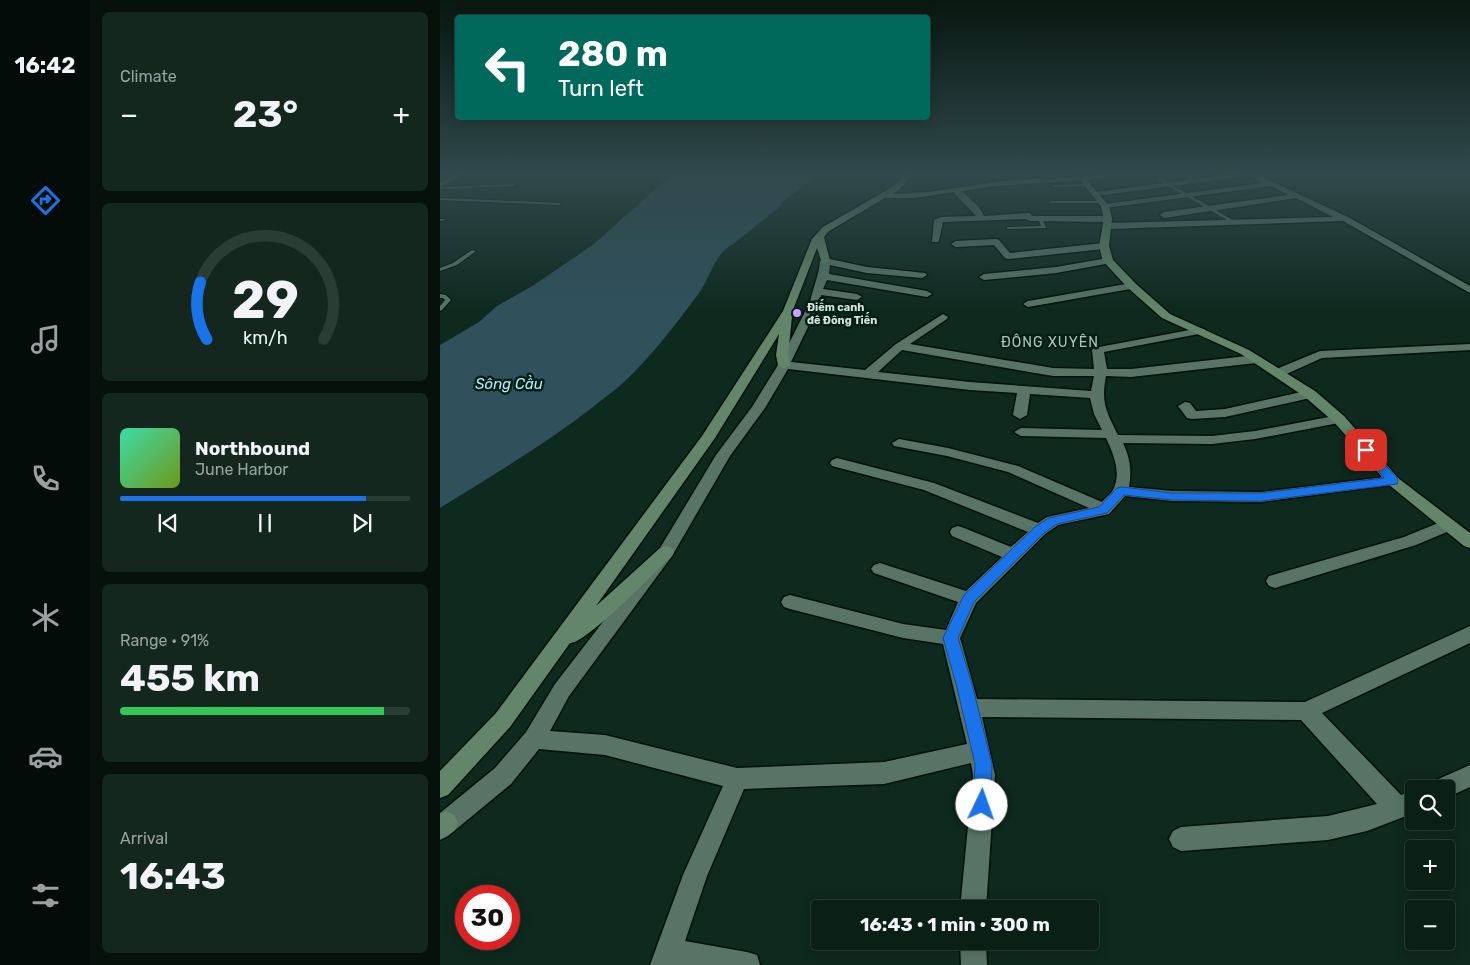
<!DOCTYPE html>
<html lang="en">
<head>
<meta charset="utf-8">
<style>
	:root { --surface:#0a1f16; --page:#13271f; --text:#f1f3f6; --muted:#99a2a1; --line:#2a3d35; --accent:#1a73e8 }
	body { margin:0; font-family:Rubik,sans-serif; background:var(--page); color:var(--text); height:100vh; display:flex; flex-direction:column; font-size:19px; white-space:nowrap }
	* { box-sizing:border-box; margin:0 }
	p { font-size:16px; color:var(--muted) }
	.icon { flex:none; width:28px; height:28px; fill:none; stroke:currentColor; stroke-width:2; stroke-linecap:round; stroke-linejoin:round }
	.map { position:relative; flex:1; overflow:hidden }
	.details { display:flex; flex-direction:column; gap:12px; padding:12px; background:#06110c; width:350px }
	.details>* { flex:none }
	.banner { position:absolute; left:15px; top:15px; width:475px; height:105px; border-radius:5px; box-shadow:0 2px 12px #0003,0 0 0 1px var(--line); background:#00695c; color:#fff; overflow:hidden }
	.controls { position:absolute; left:965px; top:780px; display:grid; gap:10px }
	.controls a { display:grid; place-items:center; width:50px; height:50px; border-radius:5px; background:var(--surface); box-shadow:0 2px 12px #0003,0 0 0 1px var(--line); font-size:25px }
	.speed { position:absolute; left:15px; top:885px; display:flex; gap:10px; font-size:25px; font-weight:700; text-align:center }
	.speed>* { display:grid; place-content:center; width:65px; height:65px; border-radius:50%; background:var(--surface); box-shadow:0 2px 12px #0003,0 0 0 1px var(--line); line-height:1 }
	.speed .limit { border:8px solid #d22; background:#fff; color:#111 }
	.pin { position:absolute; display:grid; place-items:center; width:42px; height:42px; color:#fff; margin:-21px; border-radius:10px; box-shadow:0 2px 8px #0006 }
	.me { position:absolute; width:55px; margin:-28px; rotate:3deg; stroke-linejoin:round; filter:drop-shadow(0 0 4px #0008) }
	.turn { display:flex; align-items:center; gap:18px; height:105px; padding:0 20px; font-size:22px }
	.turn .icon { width:65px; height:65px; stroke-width:2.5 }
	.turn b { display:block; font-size:35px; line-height:42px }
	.big { font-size:38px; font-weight:700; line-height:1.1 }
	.details .card { flex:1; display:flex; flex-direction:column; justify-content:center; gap:8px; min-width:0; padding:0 18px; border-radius:8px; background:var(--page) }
	.details .dial { align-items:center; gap:0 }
	.dial svg { height:130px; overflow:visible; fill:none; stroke:var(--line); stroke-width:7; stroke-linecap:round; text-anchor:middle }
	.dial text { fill:var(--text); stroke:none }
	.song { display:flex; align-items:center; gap:15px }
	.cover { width:60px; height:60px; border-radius:8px; background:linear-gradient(135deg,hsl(160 70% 55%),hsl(80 70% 35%)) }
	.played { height:5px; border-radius:2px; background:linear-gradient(90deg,var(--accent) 85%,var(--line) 85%) }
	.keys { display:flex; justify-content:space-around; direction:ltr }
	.heat { display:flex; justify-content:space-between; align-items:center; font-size:28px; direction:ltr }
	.charge { height:8px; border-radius:4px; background:linear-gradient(90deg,#34c759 91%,var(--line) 0) }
	.trip { position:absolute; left:371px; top:900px; width:288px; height:50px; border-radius:5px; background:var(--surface); box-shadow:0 2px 12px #0003,0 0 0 1px var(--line); font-weight:700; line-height:50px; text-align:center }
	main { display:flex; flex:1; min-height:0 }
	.tabs { display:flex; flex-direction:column; width:90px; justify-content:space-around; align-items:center; background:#040c09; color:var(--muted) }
	.tabs .icon { width:35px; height:35px }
	.tabs .selected { color:var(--accent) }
	.tabs b { font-size:22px; color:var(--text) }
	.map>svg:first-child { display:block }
	.water { fill:#30505b }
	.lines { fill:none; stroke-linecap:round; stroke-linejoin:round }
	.lane-casing { stroke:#001108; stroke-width:2 }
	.street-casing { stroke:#001108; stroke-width:3 }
	.secondary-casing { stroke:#001108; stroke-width:3 }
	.lane { fill:#577467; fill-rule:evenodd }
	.street { fill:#577467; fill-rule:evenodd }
	.secondary { fill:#638569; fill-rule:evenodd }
	.route { fill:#1a73e8; stroke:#114b97 }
	.poi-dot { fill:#d19dfe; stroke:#041f15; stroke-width:2 }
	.labels { text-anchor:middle; stroke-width:5; stroke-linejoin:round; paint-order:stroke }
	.far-poi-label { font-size:11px; font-weight:bold; fill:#d3e3db; stroke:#041f15; text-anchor:start }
	.far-quarter-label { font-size:14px; letter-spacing:1px; fill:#a9c8ba; stroke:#041f15 }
	.water-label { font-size:15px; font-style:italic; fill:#b6e8fb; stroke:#041f15 }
</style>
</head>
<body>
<main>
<nav class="tabs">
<b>16:42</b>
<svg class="icon selected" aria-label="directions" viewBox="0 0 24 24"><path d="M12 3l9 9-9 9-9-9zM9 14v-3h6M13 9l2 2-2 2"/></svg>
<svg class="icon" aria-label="music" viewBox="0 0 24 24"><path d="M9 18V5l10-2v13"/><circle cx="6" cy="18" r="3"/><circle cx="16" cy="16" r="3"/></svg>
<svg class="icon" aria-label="phone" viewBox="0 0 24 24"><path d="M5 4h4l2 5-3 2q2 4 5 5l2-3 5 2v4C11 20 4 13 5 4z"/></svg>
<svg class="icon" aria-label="climate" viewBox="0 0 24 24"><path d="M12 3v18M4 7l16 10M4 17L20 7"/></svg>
<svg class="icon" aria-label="car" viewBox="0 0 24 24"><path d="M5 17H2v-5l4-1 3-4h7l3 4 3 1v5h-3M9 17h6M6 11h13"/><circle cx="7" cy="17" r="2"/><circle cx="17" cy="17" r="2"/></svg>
<svg class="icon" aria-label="filters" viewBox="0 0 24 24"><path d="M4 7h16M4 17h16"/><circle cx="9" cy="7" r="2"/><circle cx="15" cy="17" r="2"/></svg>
</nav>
<section class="details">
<div class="card"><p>Climate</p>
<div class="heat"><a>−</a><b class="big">23°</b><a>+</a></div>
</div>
<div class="card dial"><svg viewBox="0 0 100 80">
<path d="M14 69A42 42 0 1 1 86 69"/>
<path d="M14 69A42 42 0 0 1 10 34" stroke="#1a73e8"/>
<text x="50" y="56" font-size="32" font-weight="700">29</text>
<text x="50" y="72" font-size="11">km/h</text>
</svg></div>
<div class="card">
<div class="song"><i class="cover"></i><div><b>Northbound</b><p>June Harbor</p></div></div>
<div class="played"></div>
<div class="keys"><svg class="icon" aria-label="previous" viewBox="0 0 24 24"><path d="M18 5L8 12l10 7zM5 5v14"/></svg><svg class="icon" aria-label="pause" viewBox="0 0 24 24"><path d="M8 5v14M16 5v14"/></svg><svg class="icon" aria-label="next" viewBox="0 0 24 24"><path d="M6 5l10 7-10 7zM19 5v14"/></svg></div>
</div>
<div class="card"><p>Range · 91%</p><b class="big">455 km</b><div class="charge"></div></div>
<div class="card"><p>Arrival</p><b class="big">16:43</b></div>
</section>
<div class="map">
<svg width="1030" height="965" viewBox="0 0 1030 965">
	<rect width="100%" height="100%" fill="#0e291e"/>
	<path class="water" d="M231 175H377L340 204 342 205 293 244C274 254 271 276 259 293 236 324 211 357 183 383 173 392 162 399 153 407 104 445 53 475 0 508V345L39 322 57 306 94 285 154 244Z"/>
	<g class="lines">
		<defs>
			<g id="lane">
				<polygon points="718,178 720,178 798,223 794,224 718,180"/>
				<polygon points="75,184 74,186 0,189 0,187"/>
				<polygon points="648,184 649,186 614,187 612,186 614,185"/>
				<polygon points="0,198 119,203 121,204 119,205 0,200"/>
				<polygon points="611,201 663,201 665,202 663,203 612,203 610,202"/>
				<polygon points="600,217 602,218 606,228 568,229 566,228 568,227 601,226 598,218"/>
				<polygon points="0,219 5,219 5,220 0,221"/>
				<polygon points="32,250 36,251 17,265 0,271 0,268 13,263"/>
				<polygon points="0,294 6,295 11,300 2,310 0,311 0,306 5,300 3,298 0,298"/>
			</g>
			<g id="street">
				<polygon points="0,175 10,175 0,180"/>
				<polygon points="785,175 803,175 799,177 656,196 652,194 656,192"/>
				<polygon points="809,175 818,175 908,217 1030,286 1030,293 903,221 668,229 664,226 668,223 893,217 856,198 724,218 720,215 724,212 848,195 831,186 665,208 661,206 665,204 823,183"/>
				<polygon points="514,189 520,189 539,207 544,216 589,213 593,216 668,216 672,219 668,222 590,221 586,219 503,222 499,240 498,242 492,242 494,220 501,217 536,216 514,193"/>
				<polygon points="556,239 559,240 570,253 664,243 669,246 664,249 568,259 565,258 554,245 516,247 511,244 516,241"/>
				<path d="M385 258 427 267 485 273 487 275 482 278 427 273 390 265 389 274 487 291 492 294 487 297 387 280 383 289 417 294 422 297 417 300 381 295 380 302 351 362 425 370 456 344 503 314 508 317 507 319 470 344 613 368 654 369 652 350 654 348 760 328 764 329 766 331 764 333 664 352 667 369H691L816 355 822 359 816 363 691 377 666 376C661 403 666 411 678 435L772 436 815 431 899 415 904 416 906 419 904 422 815 439 772 444 683 443C690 458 692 470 689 487L732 491 821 492 953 476 958 478 960 481 958 484 821 502 732 501 685 496 669 514 618 525 605 534 536 603 520 638 537 699 865 702 1030 626V643L882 713 961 795 974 790V813L927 831 888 840 741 851 733 847 729 839 733 831 741 827 888 816 937 804 861 720 542 717 555 775 546 909H520L533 775 531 763 444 784 304 789 267 876 245 941 307 952 317 955 320 965H210L243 875 283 786 165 755 99 749 71 784 8 836 0 840V813L55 768 86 732 115 684 220 548 276 455 312 407 338 365 370 302C373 287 379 276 380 261ZM462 350 613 376H654L651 391 530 382 438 372ZM348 369 530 390 577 393 573 415 580 419 587 415 590 394 650 398 654 414 662 430 581 428 574 432 581 436 666 438C673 453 682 473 673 490 671 494 665 498 662 502L578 466 508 448 459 439 452 443 454 446 507 456 568 472 649 508 607 517 598 523 494 483 397 458 392 460 390 463 392 466 484 490 588 532 571 547 524 528 518 526 512 528 510 532 512 536 562 557 526 591 440 563 434 565 431 569 434 573 518 602 506 630 463 624 350 595 344 597 341 602 344 607 350 609 463 638 503 644 527 744 444 762 297 768 165 735 110 731 129 696 232 556 290 456 325 408Z"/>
				<polygon points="668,258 673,261 671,263 616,273 544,280 539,277 544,274 616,267"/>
				<polygon points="692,283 697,286 696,288 588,307 583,304 588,301"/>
				<polygon points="1030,344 1030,350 882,358 842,376 838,377 832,373 834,370 880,351"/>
				<polygon points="870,390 876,394 875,397 785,417 752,419 747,418 738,406 745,402 750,403 756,411 785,409"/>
				<polygon points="1008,519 1014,521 1016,525 1014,529 976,545 835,588 829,586 826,581 829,576 964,537"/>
				<polygon points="1030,765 1030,787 1006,798 1006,789 991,789 994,781"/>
				<polygon points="520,941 546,941 547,965 521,965"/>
			</g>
			<g id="secondary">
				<polygon points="14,175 23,175 0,187 0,182"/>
				<path d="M464 175H472L458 191 452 194 488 192 570 180 671 175 668 177 647 180 669 206 672 219 669 246 673 260 696 284 730 314 809 350 875 391 904 416 958 478 1030 533V548L1024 546 948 484 894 422 865 397 801 354 722 318 688 288 663 261 659 246 664 219 661 206 640 180 556 186 474 198H445L389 231 384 237 390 261 385 264 382 263 377 248 351 315 352 317 348 355 350 365 344 369 338 365 336 355 339 334 275 438 156 606 220 548 226 546 232 548 234 552 232 556C216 571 146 644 130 643L70 727 8 795 0 798V771L56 713 262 436 343 311 372 239 383 227 452 187Z"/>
				<polygon points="6,811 14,815 18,823 14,831 0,839 0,814"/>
			</g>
		</defs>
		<use href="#lane" class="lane-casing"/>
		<use href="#street" class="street-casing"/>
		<use href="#secondary" class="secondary-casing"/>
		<use href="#lane" class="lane"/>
		<use href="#street" class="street"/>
		<use href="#secondary" class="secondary"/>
	</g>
	<linearGradient id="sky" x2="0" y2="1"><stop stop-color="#081710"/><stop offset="0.56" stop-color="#30494c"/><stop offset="1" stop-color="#30494c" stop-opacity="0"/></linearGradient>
	<rect width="1030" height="310" fill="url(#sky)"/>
	<polygon class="route" points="926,447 930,448 957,478 958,481 957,484 821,501 732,500 684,495 667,513 617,524 604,533 534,602 518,638 532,684 552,764 551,805 548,811 542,814 536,811 533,805 535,764 516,684 503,638 524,595 595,527 609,518 659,507 677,488 682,487 732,493 821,493 944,478 921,450"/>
	<circle class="poi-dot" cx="357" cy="313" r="5"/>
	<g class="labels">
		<g class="far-poi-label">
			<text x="367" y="311">Điếm canh<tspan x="367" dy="13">đê Đông Tiến</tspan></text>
		</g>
		<g class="far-quarter-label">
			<text x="610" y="347">ĐÔNG XUYÊN</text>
		</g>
		<g class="water-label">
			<text x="69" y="389">Sông Cầu</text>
		</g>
	</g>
</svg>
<div class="controls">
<a><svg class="icon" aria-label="search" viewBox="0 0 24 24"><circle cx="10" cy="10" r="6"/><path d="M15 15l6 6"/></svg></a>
<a>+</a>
<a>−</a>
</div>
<div class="speed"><div class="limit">30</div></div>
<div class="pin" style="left:926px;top:450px;background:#d93025"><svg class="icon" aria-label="arrive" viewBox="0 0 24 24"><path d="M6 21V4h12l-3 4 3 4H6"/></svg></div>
<svg class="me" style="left:542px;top:805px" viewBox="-20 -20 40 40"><circle r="19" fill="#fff"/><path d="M0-13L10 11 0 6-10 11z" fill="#1a73e8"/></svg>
<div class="trip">16:43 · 1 min · 300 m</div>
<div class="banner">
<div class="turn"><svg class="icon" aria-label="left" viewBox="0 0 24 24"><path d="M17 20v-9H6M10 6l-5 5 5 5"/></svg><div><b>280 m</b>Turn left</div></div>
</div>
</div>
</main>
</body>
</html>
